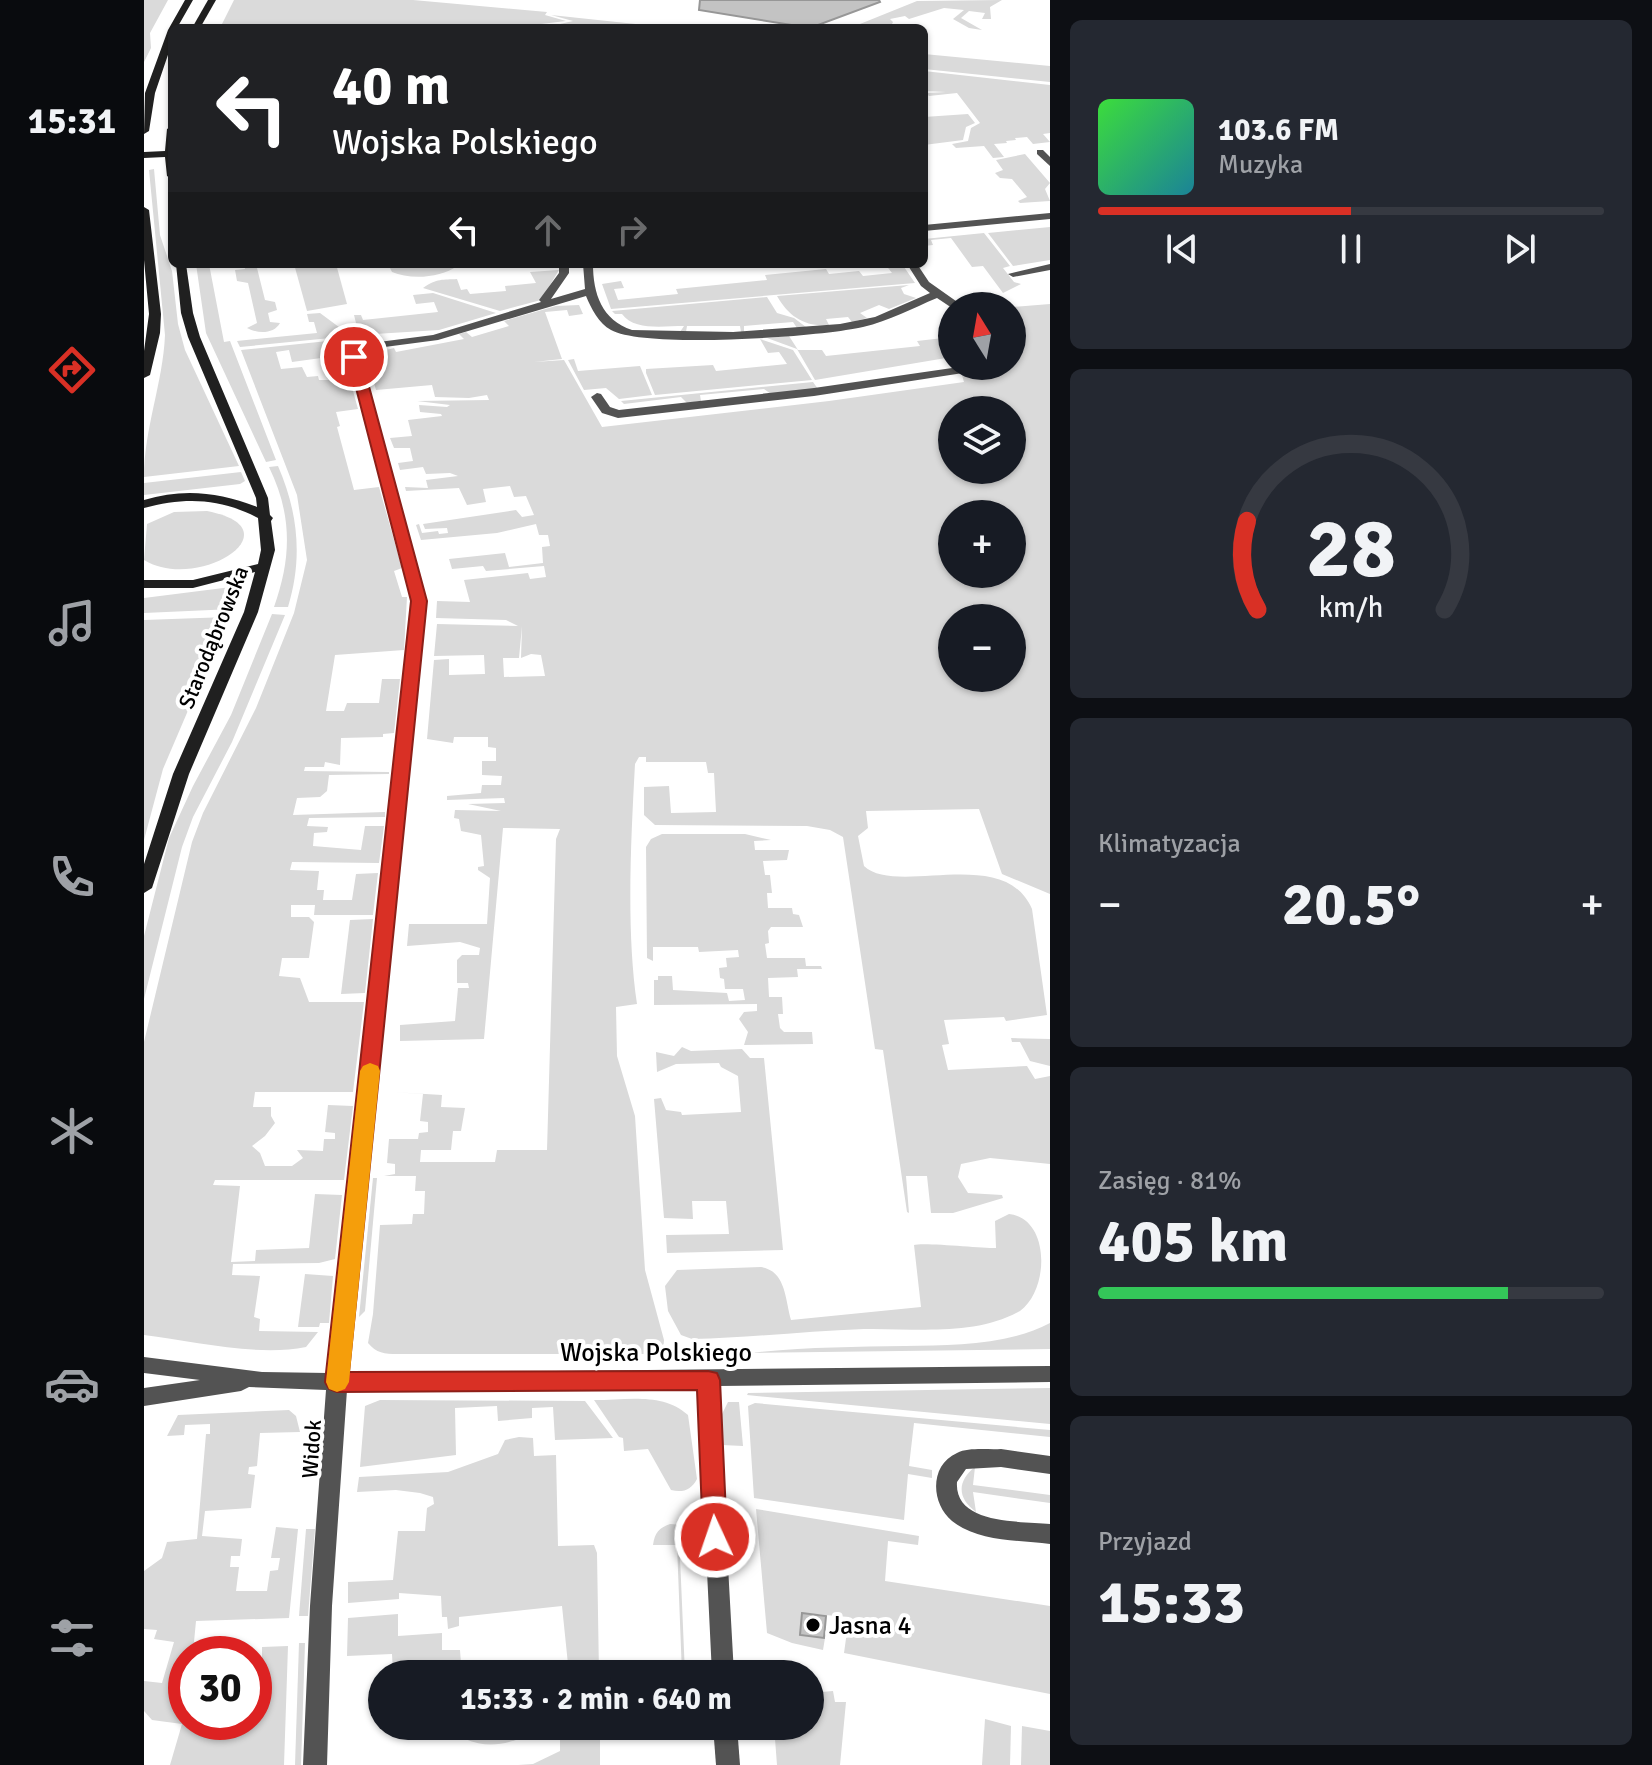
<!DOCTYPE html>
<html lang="pl">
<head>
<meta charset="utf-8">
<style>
	:root { --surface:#171b24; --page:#242831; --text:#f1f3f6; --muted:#9ea1a6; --line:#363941; --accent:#d93025 }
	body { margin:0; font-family:Signika,sans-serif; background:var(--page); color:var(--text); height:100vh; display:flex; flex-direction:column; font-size:30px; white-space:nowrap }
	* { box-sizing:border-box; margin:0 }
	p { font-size:26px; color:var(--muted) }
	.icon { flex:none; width:44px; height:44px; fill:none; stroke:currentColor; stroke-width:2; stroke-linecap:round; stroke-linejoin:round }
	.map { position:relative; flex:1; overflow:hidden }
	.drawer { display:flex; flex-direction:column; gap:20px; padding:20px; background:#0d0f14; width:602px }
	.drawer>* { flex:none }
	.top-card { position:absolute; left:24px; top:24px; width:760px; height:244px; border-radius:12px; box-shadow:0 2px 6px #0004; background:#202124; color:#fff; overflow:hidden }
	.needle { width:52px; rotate:349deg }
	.fabs { position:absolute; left:794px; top:292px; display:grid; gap:16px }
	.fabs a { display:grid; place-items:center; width:88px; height:88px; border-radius:50%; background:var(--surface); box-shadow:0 2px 6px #0004; font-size:40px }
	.speed { position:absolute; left:24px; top:1636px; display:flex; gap:16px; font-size:40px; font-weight:700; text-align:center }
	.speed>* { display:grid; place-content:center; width:104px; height:104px; border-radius:50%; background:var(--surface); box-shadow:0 2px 6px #0004; line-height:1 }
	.speed .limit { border:12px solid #d22; background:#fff; color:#111 }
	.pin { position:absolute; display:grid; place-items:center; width:68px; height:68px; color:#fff; margin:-34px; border:4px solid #fff; border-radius:50%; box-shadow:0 2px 8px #0007 }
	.me { position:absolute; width:88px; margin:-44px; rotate:357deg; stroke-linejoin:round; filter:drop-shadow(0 0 6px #0008) }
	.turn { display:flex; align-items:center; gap:28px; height:168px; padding:0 32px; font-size:36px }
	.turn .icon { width:104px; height:104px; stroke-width:2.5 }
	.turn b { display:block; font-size:56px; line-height:68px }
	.lanes { display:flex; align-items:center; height:76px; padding:0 32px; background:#0003; justify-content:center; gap:40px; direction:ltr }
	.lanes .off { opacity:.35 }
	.big { font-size:60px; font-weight:700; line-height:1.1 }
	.drawer .tile { flex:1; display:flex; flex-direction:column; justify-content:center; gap:12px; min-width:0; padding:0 28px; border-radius:12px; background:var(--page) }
	.drawer .dial { align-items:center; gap:0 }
	.dial svg { height:208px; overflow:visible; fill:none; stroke:var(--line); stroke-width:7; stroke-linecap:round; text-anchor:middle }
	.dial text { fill:var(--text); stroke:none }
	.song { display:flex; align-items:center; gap:24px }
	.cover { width:96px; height:96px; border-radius:12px; background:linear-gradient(135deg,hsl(120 70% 55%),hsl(190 70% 35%)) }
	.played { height:8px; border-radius:4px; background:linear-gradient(90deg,var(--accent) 50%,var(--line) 50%) }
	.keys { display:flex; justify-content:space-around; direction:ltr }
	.heat { display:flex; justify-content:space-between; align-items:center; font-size:44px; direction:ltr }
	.charge { height:12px; border-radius:6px; background:linear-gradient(90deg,#34c759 81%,var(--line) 0) }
	.trip { position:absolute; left:224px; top:1660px; width:456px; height:80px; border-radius:40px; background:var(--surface); box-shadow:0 2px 6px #0004; font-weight:700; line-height:80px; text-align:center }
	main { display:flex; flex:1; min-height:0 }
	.dock { display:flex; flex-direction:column; width:144px; justify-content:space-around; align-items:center; background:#090b0e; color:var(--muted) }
	.dock .icon { width:56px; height:56px }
	.dock .active { color:var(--accent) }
	.dock b { font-size:36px; color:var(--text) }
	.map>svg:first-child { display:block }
	.green { fill:#dadada; fill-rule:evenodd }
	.building { fill:#c3c3c3; stroke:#979797; stroke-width:2 }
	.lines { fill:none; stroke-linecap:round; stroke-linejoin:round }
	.street { fill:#535353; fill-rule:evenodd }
	.secondary { fill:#202020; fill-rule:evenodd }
	.route { fill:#d93025; stroke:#8d1f18; stroke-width:2 }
	.slow { fill:#f59e0b }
	.poi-dot { fill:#000; stroke:#fff; stroke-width:3 }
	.labels { text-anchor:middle; stroke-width:8; stroke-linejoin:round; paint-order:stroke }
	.street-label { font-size:22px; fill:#000; stroke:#fff }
	.near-street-label { font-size:26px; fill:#000; stroke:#fff }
	.near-poi-label { font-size:26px; fill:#000; stroke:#fff; text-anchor:start }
</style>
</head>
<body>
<main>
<nav class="dock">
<b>15:31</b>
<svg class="icon active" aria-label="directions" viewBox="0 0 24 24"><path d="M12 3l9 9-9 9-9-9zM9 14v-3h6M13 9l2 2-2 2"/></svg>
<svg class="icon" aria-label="music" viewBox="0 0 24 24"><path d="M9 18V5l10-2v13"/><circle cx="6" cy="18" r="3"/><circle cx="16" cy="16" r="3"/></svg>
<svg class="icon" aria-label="phone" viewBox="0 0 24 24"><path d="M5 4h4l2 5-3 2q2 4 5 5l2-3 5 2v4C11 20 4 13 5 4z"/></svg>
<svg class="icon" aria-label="climate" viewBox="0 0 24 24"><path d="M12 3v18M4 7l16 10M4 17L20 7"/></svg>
<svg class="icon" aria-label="car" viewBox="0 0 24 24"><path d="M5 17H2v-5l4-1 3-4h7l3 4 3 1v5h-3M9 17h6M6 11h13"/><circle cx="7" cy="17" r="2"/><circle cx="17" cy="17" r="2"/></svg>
<svg class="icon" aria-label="filters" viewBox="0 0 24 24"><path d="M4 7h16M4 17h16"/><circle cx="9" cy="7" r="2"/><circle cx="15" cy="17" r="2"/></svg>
</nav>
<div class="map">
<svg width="906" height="1765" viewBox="0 0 906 1765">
	<rect width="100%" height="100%" fill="#fff"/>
	<g class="green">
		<polygon points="0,0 24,0 6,33 7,48 0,62"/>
		<polygon points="90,0 269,0 403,12 401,15 422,21 397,24 394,28 76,28"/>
		<polygon points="858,0 846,7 847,19 838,19 841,13 825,11 817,18 838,30 825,28 809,19 820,10 800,8 765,19 761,16 746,19 749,22 746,28 706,28 773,1"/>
		<polygon points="407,15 529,28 399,28 429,21"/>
		<polygon points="780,54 906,66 906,82 780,69"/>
		<polygon points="780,71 906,85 906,133 899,134 906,142 889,144 883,137 871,138 872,140 862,141 863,143 850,144 860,157 849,158 840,146 812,148 808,144 824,141 827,128 836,123 813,93 785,96 782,93 802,92 780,91"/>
		<polygon points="824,114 831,123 822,127 819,140 780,145 780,117"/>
		<polygon points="881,154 906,183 901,189 906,201 876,203 874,201 883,197 868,179 856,178 851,173 859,170 852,160"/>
		<path d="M10 169 16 235 28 271 34 324 41 350 95 466 0 477C0 429 19 383 21 335L5 170Z"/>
		<polygon points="906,227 906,260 869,266 844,233"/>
		<polygon points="840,233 866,266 859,268 870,282 877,284 859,293 839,266 828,267 807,238 787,240 789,245 780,246 780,239"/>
		<polygon points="52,264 65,264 80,342 86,341 132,460 122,462 62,333"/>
		<path d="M100 264H112L121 300 131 302 133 310 124 313 126 322 136 323C130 334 114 334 103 328L113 323 104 283 93 281 91 270 101 269Z"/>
		<polygon points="150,264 192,264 203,304 163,311"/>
		<path d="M244 264H313V266C297 278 266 280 248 272Z"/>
		<polygon points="741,264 758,264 771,283 467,309 458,284 477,281 480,288 470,289 474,300 534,294 532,289 623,280 621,275 682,269 685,274 715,271 719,276 748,273"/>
		<path d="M415 270 397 300 356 311 279 288C293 278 299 280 313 279L317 290 323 289 326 294 362 291 361 286 392 283 386 272Z"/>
		<path d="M765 285 757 288 760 294 772 298 745 309 735 305 716 313 723 318 708 322 704 317 682 319 685 325C661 327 645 317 633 296Z"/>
		<polygon points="289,293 352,313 295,330 215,335 210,315 217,315 219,320 294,312 290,302 272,304 269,295"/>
		<path d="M623 297 633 313 650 318 662 327 653 328 649 322 600 326V332H597L596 326H543L542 332H536L540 326C519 326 490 331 478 314H471L468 311Z"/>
		<path d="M906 304V894L858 874 835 809 722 811 724 828 714 836 720 866C753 897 860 844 888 909L903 1015 862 1021 860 1017 800 1020 805 1044 798 1045 804 1070 883 1066 891 1079 906 1076V1164L846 1158 817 1164 814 1177 824 1193 858 1195 859 1198 809 1213H787L783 1176H762L765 1213 763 1212 739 1050 731 1049 699 837 686 830 663 826 511 825 500 815V787L525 786 527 813 572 812 570 773H564L562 762H502V757H495L491 764C487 839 482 930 493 1004L472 1007 473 1056 491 1116 501 1270 520 1340 519 1352 516 1354H253C241 1354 232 1353 224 1343L229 1314 236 1225 268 1224 269 1214H280L281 1191H271L272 1176H240L251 1174V1164L243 1163 245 1139H274L275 1133 284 1132V1122L276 1121 279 1094 248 1092 298 1095 297 1107 321 1108 317 1131H309L307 1150H277L276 1162H351L353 1150H403L412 839 416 829 359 828 340 1039 256 1041V1025L311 1021 314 988H325L324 983H313V960L318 955H335L336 948 316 942 263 946 265 924H343L346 878 334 870V867L340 866 337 835 317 831 315 819 310 818 311 810 357 811 324 804 361 803 360 798 303 800V796L337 793 338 785H357L358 776 338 775V761H352V748L344 747V737H310L309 743 283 739 290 660 305 659V675L341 674 340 655 290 656 293 624 374 626 362 620 292 618 293 601 326 602 320 580 384 573 386 579 402 577 400 566 342 571 339 566 308 569 305 559 361 553 365 567 399 563 398 547 406 546 404 535H395L392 524 353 533 277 540 272 525 275 524 278 533 294 531 295 534 304 533 303 528 281 529 279 524 372 510 378 517 390 515 382 496 370 497 366 486 339 489 342 502 323 505 315 488 262 491 261 487 284 488 282 480 314 476 306 473 282 474 279 467 256 470 254 463 269 461 266 448H250L246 438 268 436 264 420 298 416 297 414 276 412 275 405 303 407 306 405 273 401 345 400 343 395 325 398 291 397 288 385 232 390 223 358 230 353 250 348 252 352 320 339 315 334 322 332 328 337 365 326 360 321 412 306 435 305 439 314 425 316 423 310 401 312 418 359 390 362 420 360 458 427 685 401 820 382 818 375 852 366H868V307ZM808 410H868V470H808ZM808 514H868V574H808ZM808 618H868V678H808ZM378 626 377 658 387 654 397 655 401 676 360 677 359 658H375Z"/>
		<polygon points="176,313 207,336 96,347 93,341 173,333 170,322 165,322 163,314"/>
		<polygon points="645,336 654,350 678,350 682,356 776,346 773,341 808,337 808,357 671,380 653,349 623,338"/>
		<polygon points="616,339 649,350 668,380 511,395 502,373 502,369 569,365 572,371 643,364 635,352 624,353"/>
		<path d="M193 340 199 355 148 362 145 350 132 352 137 369 158 367 163 377 174 376 175 380H206L214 409 192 412 196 426 193 427 210 490 235 487 258 568 250 571 258 597H263L260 650 191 655 182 711H200L203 703H235L238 679H256L250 733 239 734V737L197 738 196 765 181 762 180 767H161L160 771 245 772V774L185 775 183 791 176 797 153 798 149 815 241 812V817L165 818 163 826 184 827 183 832 170 833 169 846 217 850 221 826H240L235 863 148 862 146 870 175 871 173 890H180L179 900H208L212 874 234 873 229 915H170L171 905H147V917H165L170 922 165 958H138L135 976 156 978 165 1002H220L209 1092H111L109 1107H127V1116L131 1123 121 1136 108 1146 116 1153 121 1166H148L159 1158 153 1150 179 1151 180 1139H191V1133L181 1132 184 1105 209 1106 200 1180H71L69 1185 96 1186 87 1262 111 1261 112 1250 165 1248 171 1194 198 1195 191 1259 175 1263 89 1264 88 1275 116 1276 110 1317 116 1319 115 1331 174 1332 162 1347C113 1357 49 1341 0 1335V1042L48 842 59 813 112 708 150 613 163 560 153 495 97 350Z"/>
		<polygon points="430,359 434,371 496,366 508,395 475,399 462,388 440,390 424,360"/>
		<polygon points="669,382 674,389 627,394 620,389 556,395 557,401 543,403 537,397 480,404 477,401"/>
		<path d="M134 466C154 512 159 558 144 607H130C148 557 148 514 125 467Z"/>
		<polygon points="97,472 101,481 96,484 0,495 0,483"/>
		<path d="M63 511C155 529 53 593 0 560L3 524 30 512Z"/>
		<polygon points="95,586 89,609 0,613 0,598"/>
		<polygon points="128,614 141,615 88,742 49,817 38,847 0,999 0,936 25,838 49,786 87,715"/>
		<polygon points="84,617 19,769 0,840 0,620"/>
		<polygon points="518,834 601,834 627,840 610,841 611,850 645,850 643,860 619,861 621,875 626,875 628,893 623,893 624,908 648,908 649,914 655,915 659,927 627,927 624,931 625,943 621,944 623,958 661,958 662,966 677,966 678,969 653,969 654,977 624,978 625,997 638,997 639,1014 634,1014 636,1028 640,1032 668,1032 669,1044 600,1045 604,1032 595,1019 600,1012 613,1011 613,1004 510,1005 510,980 514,980 514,976 528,976 529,990 583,993 585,1001 601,1000 599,989 581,989 580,979 576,978 575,968 583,967 582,958 595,957 594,950 555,952 554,947 509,947 509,961 503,958 502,847 507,839"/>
		<polygon points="229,919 221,993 197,994 206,920"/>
		<polygon points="867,1038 906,1039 906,1066 886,1061 876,1042 868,1042"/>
		<polygon points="538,1047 547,1051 598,1049 606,1058 620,1058 639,1250 523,1253 522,1235 585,1234 582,1201 548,1201 549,1219 520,1218 510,1099 517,1098 522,1110 537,1112 538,1115 597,1112 594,1076 577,1067 575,1063 532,1064 513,1072 512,1052 530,1056"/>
		<polygon points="229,1178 233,1178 221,1311 215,1317"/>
		<path d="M865 1214C906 1218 906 1289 876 1311 830 1337 770 1328 720 1329 662 1331 605 1338 548 1339L537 1335 524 1311 521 1286 533 1270 617 1267C642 1271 641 1299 647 1320L777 1307 770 1245C778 1242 836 1248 852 1248L851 1221Z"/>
		<polygon points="161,1274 189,1276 185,1323 176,1323 175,1327 154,1327"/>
		<path d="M906 1323V1349L607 1353C658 1347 709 1347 761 1346 809 1345 862 1346 906 1323Z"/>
		<polygon points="906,1388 906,1424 603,1395 604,1393"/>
		<polygon points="236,1400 441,1401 469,1438 411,1440 409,1407 388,1408 388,1418 354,1421 353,1406 311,1408 312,1455 216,1467 221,1406"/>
		<path d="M450 1400C482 1400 519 1392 544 1415L553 1479C547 1490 539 1493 527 1490L504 1449 480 1451 479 1438 475 1437Z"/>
		<polygon points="584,1402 595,1402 599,1446 578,1445 578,1414"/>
		<polygon points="611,1403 906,1430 906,1437 770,1423 765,1466 788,1470 788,1478 764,1474 760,1520 610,1498 604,1406"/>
		<polygon points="145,1410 152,1416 156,1432 116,1433 113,1466 105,1467 104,1474 111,1475 107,1508 61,1511 58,1536 98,1539 96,1556 87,1556 86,1567 95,1567 92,1591 123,1591 126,1571 134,1570 136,1558 127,1558 132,1527 154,1529 145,1618 52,1621 50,1642 85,1642 73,1651 42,1654 42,1722 110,1722 110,1667 118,1666 118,1647 144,1646 140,1765 26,1765 38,1724 8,1720 0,1711 0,1681 18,1683 30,1642 10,1639 13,1630 0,1629 0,1571 18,1558 23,1542 53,1539 62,1434 66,1434 66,1424 41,1425 40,1435 23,1436 34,1415"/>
		<polygon points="375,1437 389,1438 390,1456 412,1455 414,1546 450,1545 453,1553 455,1674 425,1674 418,1606 315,1617 315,1626 304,1629 303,1617 298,1617 297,1596 255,1593 255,1599 204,1603 204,1582 249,1580 254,1531 281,1531 283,1508 290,1504 289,1497 276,1493 252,1490 213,1492 215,1477 304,1472 354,1454 361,1440"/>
		<path d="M831 1467 829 1485 906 1495V1503L829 1492 832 1512C813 1498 813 1481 831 1467Z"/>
		<polygon points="612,1509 775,1536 774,1545 744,1541 741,1581 906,1606 906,1694 700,1653 705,1617 658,1613 656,1635 681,1638 679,1650 648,1643 623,1633"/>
		<path d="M526 1524C549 1525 555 1535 557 1556L536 1557 541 1674H538L533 1545H509C511 1532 515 1528 526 1524Z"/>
		<polygon points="162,1529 171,1529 164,1616 155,1616"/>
		<polygon points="254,1614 254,1636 298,1633 298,1650 316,1650 317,1664 291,1667 291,1674 249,1674 248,1654 203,1656 204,1618"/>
		<polygon points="155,1643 161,1643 157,1765 151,1765"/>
		<polygon points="689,1691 691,1702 702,1702 696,1765 633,1765 630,1726 666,1726 666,1693"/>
		<polygon points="841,1719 867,1726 866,1765 838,1765"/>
		<path d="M319 1726H395L393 1731C368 1743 347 1750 321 1739Z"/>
		<polygon points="416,1726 456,1726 456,1765 374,1765 389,1764 416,1751"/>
		<polygon points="878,1726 906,1731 906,1765 877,1765"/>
	</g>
	<g class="building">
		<polygon points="556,0 735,0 736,2 666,28 555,10"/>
		<polygon points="658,1613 682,1616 680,1638 656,1635"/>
	</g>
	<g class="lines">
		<g class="street">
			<polygon points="893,150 899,150 906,157 906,166 893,154"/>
			<polygon points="906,213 906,219 780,231 780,225"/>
			<path d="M415 264H425V273L407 299 441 289 439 264H449C449 294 458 320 488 330L589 332 696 324 731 317 786 293 777 286 763 264H773L785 282 819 306 808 308 793 298C769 308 745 321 719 327 677 337 501 349 467 330 455 324 447 308 442 296L294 340 233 348 217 355 282 601 204 1373 906 1366V1382L574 1386 590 1674H568L554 1386 203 1390 188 1606 183 1765H159L166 1606 182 1390 105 1387 97 1391 0 1406V1388L56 1380 0 1373V1357L118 1372 184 1373 268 601 206 366 205 353 227 343 289 335 397 302 395 300 415 273Z"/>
			<polygon points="906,264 906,270 869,277 864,274"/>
			<polygon points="822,366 851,366 845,369 670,396 474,418 458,413 447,397 453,393 457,394 466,407 475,410 670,388"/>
			<path d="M857 1449 906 1456V1474L857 1467 822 1469 813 1482C810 1525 877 1521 906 1524V1544C875 1540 834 1542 808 1521 787 1504 785 1465 813 1453 825 1447 844 1450 857 1449Z"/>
			<polygon points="569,1726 593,1726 596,1765 572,1765"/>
		</g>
		<g class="secondary">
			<polygon points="41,0 49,0 33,28 28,28 28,43 11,93 5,131 0,134 1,93 24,30"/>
			<polygon points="64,0 72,0 56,28 48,28"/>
			<polygon points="28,126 28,179 23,176 21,157 0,158 0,152 21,151 23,129"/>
			<polygon points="0,207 5,210 17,314 16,333 6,375 0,378 0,351 5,314 0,260"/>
			<path d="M32 264H42L49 313 56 337 124 498 126 515 129 518 127 521 131 550 114 612 45 774 8 888 0 893V864L29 774 100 612 111 572 49 588H0V580H49L114 564 117 550 114 518C76 498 41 497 0 508V500C39 488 75 492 113 507L112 498 44 337 37 313Z"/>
		</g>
	</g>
	<polygon class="route" points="210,353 217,357 283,601 205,1372 564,1371 573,1373 576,1380 583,1537 580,1545 571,1548 562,1545 559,1537 553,1390 193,1392 185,1389 181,1382 267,601 204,357"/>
	<polygon class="slow" points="226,1063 234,1066 236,1071 205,1382 201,1389 193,1392 185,1389 182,1382 216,1071 219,1066"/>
	<circle class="poi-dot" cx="669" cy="1625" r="8"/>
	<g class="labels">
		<g class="street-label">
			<text transform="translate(69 637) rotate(-68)" y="8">Starodąbrowska</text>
			<text transform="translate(167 1449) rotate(-86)" y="8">Widok</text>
		</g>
		<g class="near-street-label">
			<text x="512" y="1361">Wojska Polskiego</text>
		</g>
		<g class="near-poi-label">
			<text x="685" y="1634">Jasna 4</text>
		</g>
	</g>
</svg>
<div class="fabs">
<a><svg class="needle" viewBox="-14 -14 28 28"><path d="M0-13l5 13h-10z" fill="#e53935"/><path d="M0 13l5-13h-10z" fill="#9ea1a6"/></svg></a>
<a><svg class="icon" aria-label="layers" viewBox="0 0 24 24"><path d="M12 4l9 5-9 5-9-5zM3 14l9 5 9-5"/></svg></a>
<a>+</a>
<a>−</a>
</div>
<div class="speed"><div class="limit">30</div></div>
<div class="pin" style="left:210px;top:357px;background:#d93025"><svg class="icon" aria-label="arrive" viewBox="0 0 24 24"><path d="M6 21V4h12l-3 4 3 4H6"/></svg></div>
<svg class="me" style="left:571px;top:1537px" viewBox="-20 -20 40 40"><circle r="17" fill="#d93025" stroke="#fff" stroke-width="3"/><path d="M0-11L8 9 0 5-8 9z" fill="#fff"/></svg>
<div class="trip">15:33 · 2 min · 640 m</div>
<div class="top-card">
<div class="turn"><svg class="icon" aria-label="left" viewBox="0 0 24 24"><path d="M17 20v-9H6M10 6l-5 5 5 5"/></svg><div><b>40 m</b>Wojska Polskiego</div></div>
<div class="lanes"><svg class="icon" aria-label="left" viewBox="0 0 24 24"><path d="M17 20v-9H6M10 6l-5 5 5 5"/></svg><svg class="icon off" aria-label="ahead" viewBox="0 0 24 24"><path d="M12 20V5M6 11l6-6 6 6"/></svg><svg class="icon off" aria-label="right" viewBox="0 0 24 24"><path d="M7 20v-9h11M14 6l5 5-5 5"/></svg></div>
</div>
</div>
<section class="drawer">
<div class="tile">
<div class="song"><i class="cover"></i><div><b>103.6 FM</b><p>Muzyka</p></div></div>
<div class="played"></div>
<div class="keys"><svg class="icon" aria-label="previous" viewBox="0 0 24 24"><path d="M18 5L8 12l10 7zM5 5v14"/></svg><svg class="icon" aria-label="pause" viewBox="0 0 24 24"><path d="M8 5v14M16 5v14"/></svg><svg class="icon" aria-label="next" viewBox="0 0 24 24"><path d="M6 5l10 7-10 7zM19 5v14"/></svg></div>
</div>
<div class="tile dial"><svg viewBox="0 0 100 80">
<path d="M14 69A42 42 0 1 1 86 69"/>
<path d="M14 69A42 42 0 0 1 10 35" stroke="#d93025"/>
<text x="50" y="56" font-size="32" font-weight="700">28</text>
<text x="50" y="72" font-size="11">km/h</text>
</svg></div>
<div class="tile"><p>Klimatyzacja</p>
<div class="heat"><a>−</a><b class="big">20.5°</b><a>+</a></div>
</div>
<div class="tile"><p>Zasięg · 81%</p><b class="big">405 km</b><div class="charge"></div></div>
<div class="tile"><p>Przyjazd</p><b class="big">15:33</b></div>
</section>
</main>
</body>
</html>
